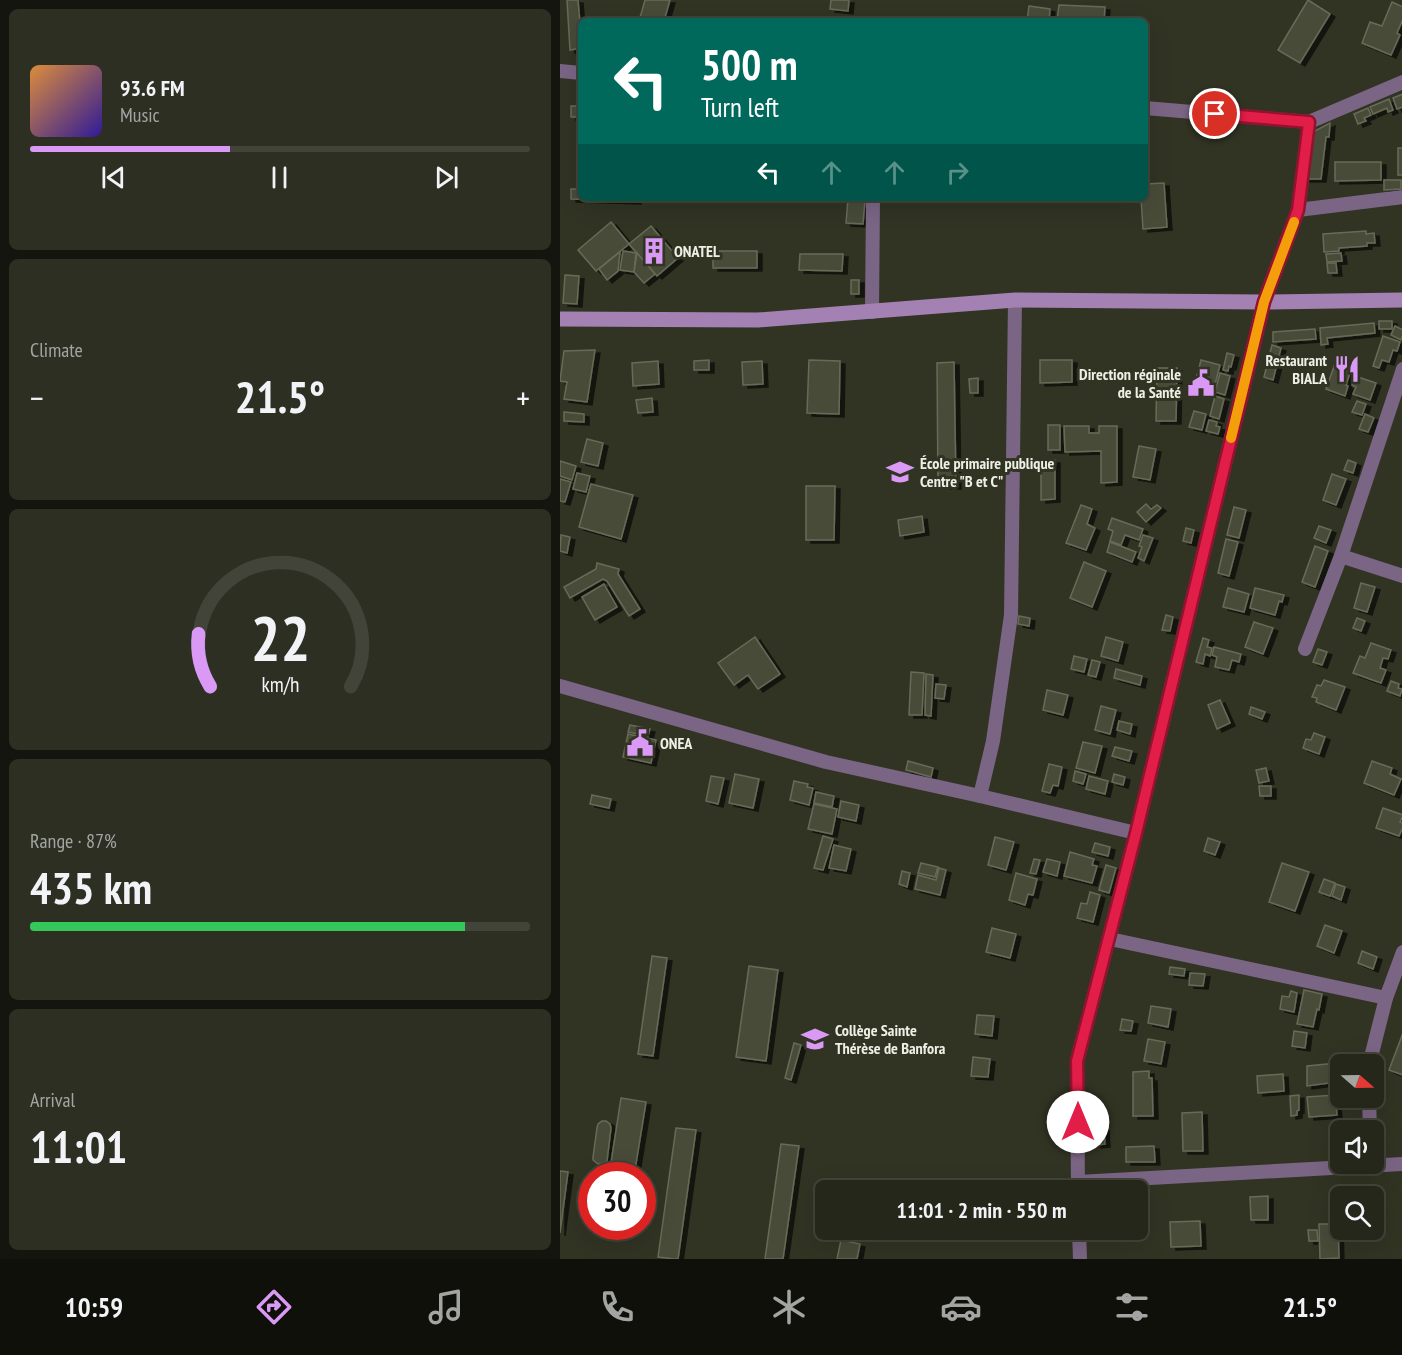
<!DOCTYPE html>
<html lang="en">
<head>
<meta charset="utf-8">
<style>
	:root { --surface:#25271a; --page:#2d2f23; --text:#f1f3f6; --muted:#a3a5a2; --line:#424439; --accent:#db99f6 }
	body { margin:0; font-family:"PT Sans Narrow",sans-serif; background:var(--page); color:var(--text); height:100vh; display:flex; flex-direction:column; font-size:22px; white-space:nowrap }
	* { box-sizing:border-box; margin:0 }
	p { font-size:20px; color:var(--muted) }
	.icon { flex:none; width:33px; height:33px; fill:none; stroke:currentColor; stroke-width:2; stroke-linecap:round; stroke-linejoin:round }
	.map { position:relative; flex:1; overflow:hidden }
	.panel { display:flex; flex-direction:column; gap:9px; padding:9px; background:#14150e; width:560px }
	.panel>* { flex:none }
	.guide { position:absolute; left:18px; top:18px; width:570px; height:183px; border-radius:9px; box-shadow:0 6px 24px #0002,0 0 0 2px var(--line); background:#00695c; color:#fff; overflow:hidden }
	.needle { width:39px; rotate:110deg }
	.controls { position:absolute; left:770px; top:1054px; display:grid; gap:12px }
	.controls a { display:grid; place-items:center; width:54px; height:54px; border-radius:9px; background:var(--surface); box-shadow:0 6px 24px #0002,0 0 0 2px var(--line); font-size:30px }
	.speed { position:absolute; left:18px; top:1162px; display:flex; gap:12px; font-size:30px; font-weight:700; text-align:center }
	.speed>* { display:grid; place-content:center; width:78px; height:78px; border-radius:50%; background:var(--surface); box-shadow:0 6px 24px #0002,0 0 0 2px var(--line); line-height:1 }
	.speed .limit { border:9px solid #d22; background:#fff; color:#111 }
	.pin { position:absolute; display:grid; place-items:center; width:51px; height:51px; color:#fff; margin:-26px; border:3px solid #fff; border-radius:50%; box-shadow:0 2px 6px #0007 }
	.me { position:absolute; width:66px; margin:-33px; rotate:0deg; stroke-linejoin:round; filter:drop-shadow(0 0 4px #0008) }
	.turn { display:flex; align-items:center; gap:21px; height:126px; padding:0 24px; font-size:27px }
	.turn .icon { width:78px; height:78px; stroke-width:2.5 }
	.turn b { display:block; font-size:42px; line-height:51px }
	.lanes { display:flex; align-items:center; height:57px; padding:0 24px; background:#0003; justify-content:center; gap:30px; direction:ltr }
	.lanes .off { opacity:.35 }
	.big { font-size:45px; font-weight:700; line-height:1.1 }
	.panel .card { flex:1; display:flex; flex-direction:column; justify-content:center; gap:9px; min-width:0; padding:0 21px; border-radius:9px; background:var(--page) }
	.panel .dial { align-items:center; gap:0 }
	.dial svg { height:156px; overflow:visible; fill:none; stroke:var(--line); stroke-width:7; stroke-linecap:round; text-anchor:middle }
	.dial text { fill:var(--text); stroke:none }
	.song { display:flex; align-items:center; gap:18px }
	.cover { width:72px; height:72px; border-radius:9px; background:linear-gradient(135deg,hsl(30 70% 55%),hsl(250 70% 35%)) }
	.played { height:6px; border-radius:3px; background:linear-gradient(90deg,var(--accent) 40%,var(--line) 40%) }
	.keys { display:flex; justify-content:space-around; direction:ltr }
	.heat { display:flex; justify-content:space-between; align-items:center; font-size:33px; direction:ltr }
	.charge { height:9px; border-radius:4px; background:linear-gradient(90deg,#34c759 87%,var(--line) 0) }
	.trip { position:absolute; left:255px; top:1180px; width:333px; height:60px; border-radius:9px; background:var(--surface); box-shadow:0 6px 24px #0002,0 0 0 2px var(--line); font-weight:700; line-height:60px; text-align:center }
	.tab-bar { display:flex; height:96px; justify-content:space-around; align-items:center; background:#0f100a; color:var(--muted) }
	.tab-bar .icon { width:42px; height:42px }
	.tab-bar .selected { color:var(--accent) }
	.tab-bar b { font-size:27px; color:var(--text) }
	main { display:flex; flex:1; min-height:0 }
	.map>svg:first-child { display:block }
	.building { fill:#474b38; stroke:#676b58; stroke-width:1.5; filter:url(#shadow) }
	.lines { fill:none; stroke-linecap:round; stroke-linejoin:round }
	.street { stroke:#7b6585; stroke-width:14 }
	.secondary { stroke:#a481b3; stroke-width:15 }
	.route-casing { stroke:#92132f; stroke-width:15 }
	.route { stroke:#e11d48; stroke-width:10 }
	.slow { stroke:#f59e0b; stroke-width:10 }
	.labels { text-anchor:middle; stroke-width:6; stroke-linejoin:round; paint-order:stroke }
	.poi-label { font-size:16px; font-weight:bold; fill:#eef0e5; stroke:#313423; text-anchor:start }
</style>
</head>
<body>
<main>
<section class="panel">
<div class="card">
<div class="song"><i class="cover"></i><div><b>93.6 FM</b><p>Music</p></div></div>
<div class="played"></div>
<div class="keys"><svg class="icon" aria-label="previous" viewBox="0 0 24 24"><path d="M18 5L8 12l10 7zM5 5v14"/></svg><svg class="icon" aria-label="pause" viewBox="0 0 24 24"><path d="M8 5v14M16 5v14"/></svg><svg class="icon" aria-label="next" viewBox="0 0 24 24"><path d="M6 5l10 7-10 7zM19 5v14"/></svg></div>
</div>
<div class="card"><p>Climate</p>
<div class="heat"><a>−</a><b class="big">21.5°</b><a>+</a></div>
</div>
<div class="card dial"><svg viewBox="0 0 100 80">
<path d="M14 69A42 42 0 1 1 86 69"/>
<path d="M14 69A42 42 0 0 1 8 42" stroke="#db99f6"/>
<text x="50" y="56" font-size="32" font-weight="700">22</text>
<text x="50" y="72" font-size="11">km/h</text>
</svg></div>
<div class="card"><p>Range · 87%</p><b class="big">435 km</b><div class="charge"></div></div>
<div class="card"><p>Arrival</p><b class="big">11:01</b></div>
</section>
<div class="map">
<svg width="843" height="1259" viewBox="0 0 843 1259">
	<defs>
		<filter id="shadow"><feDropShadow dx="5" dy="3" stdDeviation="0" flood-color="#0009"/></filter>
	</defs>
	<rect width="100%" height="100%" fill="#313423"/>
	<g class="building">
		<polygon points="7,0 18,0 21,35 21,48 10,50"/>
		<polygon points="85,0 110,0 104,21 79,21"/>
		<polygon points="271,0 289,0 288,11 270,9"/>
		<polygon points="748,0 770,14 740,63 718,50"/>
		<polygon points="832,2 843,7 843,19 837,33 840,35 831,55 802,43 810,22 822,26"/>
		<polygon points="499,5 545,7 544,21 497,21"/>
		<polygon points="469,6 490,9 489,21 467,21"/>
		<polygon points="843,94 843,107 837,109 833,98"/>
		<polygon points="829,99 833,110 828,112 827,108 813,114 810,107"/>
		<rect x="11" y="106" width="10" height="11"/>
		<polygon points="808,108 811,115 804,118 806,121 798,124 794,114"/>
		<polygon points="770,123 769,137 766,137 761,179 745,179 751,133"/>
		<rect x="838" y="148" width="5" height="27"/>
		<polygon points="775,162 821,162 821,180 775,181"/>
		<polygon points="824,180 841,180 841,189 824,190"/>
		<polygon points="604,183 607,227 583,229 581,198 585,198 585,184"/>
		<polygon points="11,189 21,189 21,198 76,198 76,201 11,199"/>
		<polygon points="288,199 305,200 303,224 286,223"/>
		<polygon points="51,222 69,244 36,271 18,250"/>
		<polygon points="91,226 118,258 97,276 69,244"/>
		<polygon points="806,231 806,234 814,233 815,243 807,243 807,246 779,248 779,251 764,252 763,234"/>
		<polygon points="63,251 76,253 74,272 60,270"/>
		<rect x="153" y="251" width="44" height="17"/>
		<polygon points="60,252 58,271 47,280 39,269"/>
		<polygon points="77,253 95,274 84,283 74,272"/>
		<polygon points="781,253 782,261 767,262 766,254"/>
		<polygon points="240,254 283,254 282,271 239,270"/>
		<polygon points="767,263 776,263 777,273 768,273"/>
		<polygon points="5,275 19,276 17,304 3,303"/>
		<rect x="291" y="280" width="8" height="14"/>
		<rect x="819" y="321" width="13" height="8"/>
		<polygon points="814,323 815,333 767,338 768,344 761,345 760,328"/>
		<polygon points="835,326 843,330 843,335 841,340 831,335"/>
		<polygon points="755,329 756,339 713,342 713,332"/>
		<polygon points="823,336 840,342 837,351 833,350 829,362 822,360 819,368 813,366"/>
		<polygon points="712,345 721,348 713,380 704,377"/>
		<polygon points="35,350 27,402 4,399 7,382 0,381 4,351"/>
		<polygon points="667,353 674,355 671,367 669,366 668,371 663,370"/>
		<polygon points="777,358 793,364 786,385 788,386 785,396 766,389"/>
		<polygon points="149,360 149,370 134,370 134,361"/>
		<polygon points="249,360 280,361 279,414 247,413"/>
		<polygon points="480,360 512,360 512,382 480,383"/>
		<polygon points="641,360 660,365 653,392 634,387"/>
		<polygon points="98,361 99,384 73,386 72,363"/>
		<polygon points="202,361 203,384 183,385 182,362"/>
		<polygon points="394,362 396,486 378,486 377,363"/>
		<polygon points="597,368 617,368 616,421 596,421"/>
		<polygon points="660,373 670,376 665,395 655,392"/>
		<polygon points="795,376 816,383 810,400 793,394 796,387 792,385"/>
		<polygon points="418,378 418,393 410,393 409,379"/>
		<polygon points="655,396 664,399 659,419 650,416"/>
		<polygon points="92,398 93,412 78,413 76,400"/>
		<polygon points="797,401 806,404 802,415 792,412"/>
		<polygon points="634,411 646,414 642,430 629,427"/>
		<polygon points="4,412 24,414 24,422 4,421"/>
		<polygon points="805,414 814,418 808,432 799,429"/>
		<polygon points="649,420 657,422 656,426 660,427 658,434 646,431"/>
		<rect x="488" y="425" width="12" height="25"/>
		<polygon points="504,426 529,426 529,433 539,433 539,426 557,426 557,482 541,483 541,451 505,452"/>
		<polygon points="27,439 43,443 38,466 21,462"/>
		<polygon points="579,446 596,449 590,480 573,477"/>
		<polygon points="481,460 495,460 495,499 481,500"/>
		<polygon points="788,460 796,463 793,473 784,470"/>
		<polygon points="0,461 16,466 12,480 0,476"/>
		<polygon points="17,473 30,476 26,492 13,489"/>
		<polygon points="772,474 786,479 776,505 763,500"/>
		<polygon points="0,479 11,482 5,502 0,501"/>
		<polygon points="31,484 73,495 61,539 19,527"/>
		<polygon points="246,486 275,486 274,540 246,540"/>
		<polygon points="586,504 591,509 597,505 601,508 586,522 577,512"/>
		<polygon points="521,505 532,509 527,524 535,528 526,550 506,543"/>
		<polygon points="674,507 686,510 679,538 667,535"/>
		<polygon points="362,516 364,532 340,536 338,520"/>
		<polygon points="552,518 583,529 579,540 565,535 561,545 550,541 553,531 548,529"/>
		<polygon points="759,526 771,530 766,543 754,538"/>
		<polygon points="626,528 634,530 631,543 623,541"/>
		<polygon points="1,535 10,537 7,553 0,551"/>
		<polygon points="583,535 593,538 584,561 578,558 582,547 579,546"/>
		<polygon points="666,539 678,542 669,576 658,573"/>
		<polygon points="550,542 576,552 572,562 547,552"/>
		<polygon points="755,546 768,551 755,587 742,582"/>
		<polygon points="524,562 546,571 532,607 510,598"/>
		<polygon points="37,563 59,569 58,574 80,609 69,616 47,581 43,579 10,598 4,587 36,569"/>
		<polygon points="801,583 815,587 807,612 794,608"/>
		<polygon points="44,584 57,607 35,620 22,597"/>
		<polygon points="668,588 689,594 684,612 663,607"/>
		<polygon points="695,588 724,595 722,602 719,601 715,615 690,608"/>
		<polygon points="606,615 613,617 610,631 602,630"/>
		<polygon points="459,616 470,618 469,626 458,624"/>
		<polygon points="797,618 805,621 801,631 793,628"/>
		<polygon points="694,622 713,628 703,654 685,647"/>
		<polygon points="195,637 220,674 198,689 188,675 174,685 158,663"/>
		<polygon points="546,637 563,642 558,661 541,656"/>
		<polygon points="643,638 649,640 647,647 652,648 650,656 645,654 643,664 636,662"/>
		<polygon points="811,643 831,650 828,659 823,658 820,668 826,670 821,683 793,673 800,656 805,658"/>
		<polygon points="654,647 681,654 679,662 672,660 669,670 655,667 657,657 652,655"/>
		<polygon points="758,649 767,652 762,665 753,662"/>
		<polygon points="514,656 527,659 524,672 511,669"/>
		<polygon points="532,660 540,662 536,677 528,675"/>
		<polygon points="556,669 582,676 580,685 554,678"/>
		<polygon points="351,672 364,673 362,715 349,715"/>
		<polygon points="366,674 373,675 371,716 365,715"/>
		<polygon points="764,680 785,687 776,710 756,702 757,698 752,697 757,685 761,686"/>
		<polygon points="831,681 839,684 838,688 842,689 840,696 827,691"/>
		<polygon points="376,684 386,685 384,699 375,698"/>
		<polygon points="487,690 508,695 503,715 483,710"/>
		<polygon points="660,700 670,723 657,729 648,705"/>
		<polygon points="541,706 556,710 550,734 535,730"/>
		<polygon points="691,707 705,712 702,719 689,714"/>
		<polygon points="559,721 572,724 570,734 557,730"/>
		<polygon points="70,725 90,729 88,736 68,732"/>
		<polygon points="754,733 765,737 759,754 743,748 746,739 751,740"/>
		<polygon points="68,734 96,740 91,763 63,757"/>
		<polygon points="523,742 542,746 535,773 516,768"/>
		<polygon points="555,747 572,751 569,761 552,756"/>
		<polygon points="348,761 373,768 371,777 346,770"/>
		<polygon points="812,761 832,768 830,774 841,779 834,795 804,783"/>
		<polygon points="489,764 502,767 498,786 493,785 490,793 482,791"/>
		<polygon points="706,768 709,781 699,783 696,770"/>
		<polygon points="515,771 526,774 523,784 513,781"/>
		<polygon points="175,774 199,779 193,808 169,803"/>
		<polygon points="554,774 565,777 563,785 552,782"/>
		<polygon points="151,776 164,778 158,804 146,801"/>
		<polygon points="529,776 548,781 545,794 526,789"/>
		<polygon points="234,781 248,784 247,787 253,788 249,805 230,800"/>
		<polygon points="699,786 711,786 711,796 700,796"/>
		<polygon points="256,792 274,796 272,807 254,803"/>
		<polygon points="32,795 51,799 49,808 30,804"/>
		<polygon points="281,801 299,805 296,821 278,817"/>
		<polygon points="254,804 277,809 272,834 248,829"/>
		<polygon points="823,808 843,815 840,822 843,823 843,827 839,836 816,828"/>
		<polygon points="263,836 273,839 263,870 254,868"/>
		<polygon points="435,837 454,842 446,870 428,865"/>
		<polygon points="648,838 660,842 655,855 644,851"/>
		<polygon points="535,843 550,847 548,856 532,852"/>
		<polygon points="274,845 291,849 286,871 269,868"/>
		<polygon points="510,852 534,859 532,865 537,866 532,883 504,876"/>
		<polygon points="474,859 480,860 476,874 470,873"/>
		<polygon points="487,859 500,862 497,876 483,872"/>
		<polygon points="361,863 378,867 375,877 358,873"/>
		<polygon points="722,863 749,872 735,911 709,902"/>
		<polygon points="546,865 556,868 549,893 539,890"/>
		<polygon points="379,868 386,870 380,895 355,889 358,875 376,880"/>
		<polygon points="342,871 350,873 347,887 339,884"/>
		<polygon points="456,873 477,879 473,895 468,894 465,905 449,900"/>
		<polygon points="764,879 775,883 770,896 759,892"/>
		<polygon points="776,884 785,887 781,900 772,896"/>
		<polygon points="530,892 540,895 533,922 517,918 521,903 527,904"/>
		<polygon points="765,925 782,931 774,953 757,946"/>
		<polygon points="432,928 456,934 450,958 426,952"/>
		<polygon points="802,951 817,957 813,969 798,963"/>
		<polygon points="92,956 107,958 93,1056 78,1054"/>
		<polygon points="189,966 218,970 206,1061 176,1057"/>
		<polygon points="610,967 625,969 624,976 609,974"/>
		<polygon points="630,973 645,974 643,986 629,985"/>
		<polygon points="744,990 762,994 759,1010 757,1009 753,1027 737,1024"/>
		<polygon points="731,991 737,993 734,1012 720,1009 722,996 729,997"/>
		<polygon points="591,1006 611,1009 608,1027 588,1023"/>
		<polygon points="417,1015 434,1016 432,1036 415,1034"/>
		<polygon points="562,1019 573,1021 571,1031 560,1030"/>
		<polygon points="734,1031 747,1033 745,1048 732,1046"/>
		<polygon points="843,1033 843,1075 829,1070"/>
		<polygon points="588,1039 605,1042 601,1064 584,1061"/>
		<polygon points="234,1043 241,1045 231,1080 225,1078"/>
		<polygon points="413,1057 430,1059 428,1077 411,1076"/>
		<polygon points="777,1063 776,1082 747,1086 747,1066"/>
		<polygon points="589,1071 589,1078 592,1078 593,1116 573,1116 573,1072"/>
		<polygon points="723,1074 724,1091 698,1093 697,1076"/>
		<polygon points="739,1095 739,1110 737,1111 737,1115 731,1116 730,1096"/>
		<polygon points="775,1095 777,1115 749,1117 747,1097"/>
		<polygon points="61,1098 86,1102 74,1176 49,1176"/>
		<polygon points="642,1112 643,1151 623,1151 622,1113"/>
		<polygon points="42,1121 46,1121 50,1124 51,1128 47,1161 45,1163 38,1164 33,1160 33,1157 37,1128 38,1124"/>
		<polygon points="116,1128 136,1130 118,1259 114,1259 98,1257"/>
		<polygon points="544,1128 545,1144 536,1145 536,1129"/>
		<polygon points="221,1144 239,1146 223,1259 205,1259"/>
		<polygon points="594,1146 595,1162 566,1162 566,1147"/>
		<polygon points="0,1171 8,1172 0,1233"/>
		<polygon points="708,1196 708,1220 691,1220 690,1197"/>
		<polygon points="640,1221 641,1246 611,1247 610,1222"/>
		<polygon points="759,1224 778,1224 779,1258 760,1259"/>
		<polygon points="549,1230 575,1230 575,1235 549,1236"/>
		<polygon points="748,1230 757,1230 758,1241 749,1241"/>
		<polygon points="281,1240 300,1244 297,1259 277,1259"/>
	</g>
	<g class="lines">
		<g class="street">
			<polyline points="0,71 21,73"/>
			<polyline points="585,108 749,122 843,82"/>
			<polyline points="738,210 843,197"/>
			<polyline points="312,312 313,198"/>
			<polyline points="781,556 843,576"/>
			<polyline points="745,649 781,556 843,369"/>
			<polyline points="0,686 266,762 420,796 576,833"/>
			<polyline points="420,796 433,741 451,615 455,300"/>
			<polyline points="550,939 826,998"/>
			<polyline points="809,1065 826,998 843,952"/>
			<polyline points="809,1098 810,1131"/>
			<polyline points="518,1182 843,1164"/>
			<polyline points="518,1191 517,1061 576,833 704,302 738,210 749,122"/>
			<polyline points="519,1230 520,1259"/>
		</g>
		<polyline class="secondary" points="0,319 198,320 455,300 704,302 843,300"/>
	</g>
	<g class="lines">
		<defs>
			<polyline id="route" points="518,1122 517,1061 576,833 704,302 738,210 749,122 655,114"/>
		</defs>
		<use href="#route" class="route-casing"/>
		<use href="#route" class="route"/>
		<polyline class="slow" points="671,438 704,302 734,222"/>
	</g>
	<defs>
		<symbol id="building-bare" viewBox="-9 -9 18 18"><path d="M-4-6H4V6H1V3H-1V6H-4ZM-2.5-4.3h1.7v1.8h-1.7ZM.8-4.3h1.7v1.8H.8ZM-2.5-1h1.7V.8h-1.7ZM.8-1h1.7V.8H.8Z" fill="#db99f6" stroke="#313423" stroke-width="2.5" paint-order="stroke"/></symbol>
		<symbol id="restaurant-bare" viewBox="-9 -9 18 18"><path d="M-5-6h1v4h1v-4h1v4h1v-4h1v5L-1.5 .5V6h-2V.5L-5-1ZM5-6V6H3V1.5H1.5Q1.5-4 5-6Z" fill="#db99f6" stroke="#313423" stroke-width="2.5" paint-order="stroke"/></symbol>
		<symbol id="civic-bare" viewBox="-9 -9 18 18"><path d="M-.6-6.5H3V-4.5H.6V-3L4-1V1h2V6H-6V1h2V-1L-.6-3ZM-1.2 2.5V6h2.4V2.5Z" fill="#db99f6" stroke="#313423" stroke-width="2.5" paint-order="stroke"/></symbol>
		<symbol id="school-bare" viewBox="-9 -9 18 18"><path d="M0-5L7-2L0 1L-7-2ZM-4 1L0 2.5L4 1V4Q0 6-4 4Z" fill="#db99f6" stroke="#313423" stroke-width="2.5" paint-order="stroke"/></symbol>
	</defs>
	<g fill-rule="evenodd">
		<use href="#building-bare" x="75" y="232" width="38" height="38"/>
		<use href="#restaurant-bare" x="768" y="350" width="38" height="38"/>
		<use href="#civic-bare" x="622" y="364" width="38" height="38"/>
		<use href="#school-bare" x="321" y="453" width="38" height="38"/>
		<use href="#civic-bare" x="61" y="724" width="38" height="38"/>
		<use href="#school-bare" x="236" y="1020" width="38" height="38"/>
	</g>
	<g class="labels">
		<g class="poi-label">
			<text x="114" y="257">ONATEL</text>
			<text x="767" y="366" text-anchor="end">Restaurant<tspan x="767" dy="18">BIALA</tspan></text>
			<text x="621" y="380" text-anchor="end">Direction réginale<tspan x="621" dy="18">de la Santé</tspan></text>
			<text x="360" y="469">École primaire publique<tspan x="360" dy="18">Centre "B et C"</tspan></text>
			<text x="100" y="749">ONEA</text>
			<text x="275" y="1036">Collège Sainte<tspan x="275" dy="18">Thérèse de Banfora</tspan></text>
		</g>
	</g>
</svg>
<div class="controls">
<a><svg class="needle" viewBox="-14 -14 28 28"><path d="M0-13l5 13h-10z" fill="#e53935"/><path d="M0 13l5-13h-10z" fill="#a3a5a2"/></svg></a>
<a><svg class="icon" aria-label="sound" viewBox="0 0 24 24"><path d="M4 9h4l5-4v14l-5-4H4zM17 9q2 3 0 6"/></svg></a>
<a><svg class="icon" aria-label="search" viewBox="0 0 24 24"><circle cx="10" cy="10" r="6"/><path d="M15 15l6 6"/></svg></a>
</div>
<div class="speed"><div class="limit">30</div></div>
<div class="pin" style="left:655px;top:114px;background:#d93025"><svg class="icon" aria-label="arrive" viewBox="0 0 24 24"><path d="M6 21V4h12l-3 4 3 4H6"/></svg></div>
<svg class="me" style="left:518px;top:1122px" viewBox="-20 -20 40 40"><circle r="19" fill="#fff"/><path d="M0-13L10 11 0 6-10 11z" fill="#e11d48"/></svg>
<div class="trip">11:01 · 2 min · 550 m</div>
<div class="guide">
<div class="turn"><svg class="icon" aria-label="left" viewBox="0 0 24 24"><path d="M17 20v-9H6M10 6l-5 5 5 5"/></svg><div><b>500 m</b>Turn left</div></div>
<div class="lanes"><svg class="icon" aria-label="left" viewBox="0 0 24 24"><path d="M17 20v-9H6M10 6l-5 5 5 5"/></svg><svg class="icon off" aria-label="ahead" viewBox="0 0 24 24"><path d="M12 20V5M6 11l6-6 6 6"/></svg><svg class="icon off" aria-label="ahead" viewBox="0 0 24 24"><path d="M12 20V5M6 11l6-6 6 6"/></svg><svg class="icon off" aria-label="right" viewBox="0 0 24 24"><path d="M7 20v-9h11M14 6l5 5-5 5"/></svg></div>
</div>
</div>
</main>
<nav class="tab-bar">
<b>10:59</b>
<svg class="icon selected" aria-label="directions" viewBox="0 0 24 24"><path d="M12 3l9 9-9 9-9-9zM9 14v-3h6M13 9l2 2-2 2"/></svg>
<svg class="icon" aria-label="music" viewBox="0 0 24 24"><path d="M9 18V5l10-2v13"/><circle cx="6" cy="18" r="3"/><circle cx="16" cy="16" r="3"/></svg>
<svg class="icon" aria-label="phone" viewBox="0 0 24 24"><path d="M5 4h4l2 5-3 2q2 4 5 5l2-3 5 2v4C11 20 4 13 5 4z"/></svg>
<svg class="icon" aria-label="climate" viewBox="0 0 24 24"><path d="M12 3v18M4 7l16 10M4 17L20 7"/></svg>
<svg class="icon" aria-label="car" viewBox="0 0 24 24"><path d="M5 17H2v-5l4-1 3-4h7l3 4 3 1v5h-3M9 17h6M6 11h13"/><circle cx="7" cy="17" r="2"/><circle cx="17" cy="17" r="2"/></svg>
<svg class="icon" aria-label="filters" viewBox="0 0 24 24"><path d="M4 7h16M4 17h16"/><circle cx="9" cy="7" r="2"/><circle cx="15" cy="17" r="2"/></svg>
<b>21.5°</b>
</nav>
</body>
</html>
